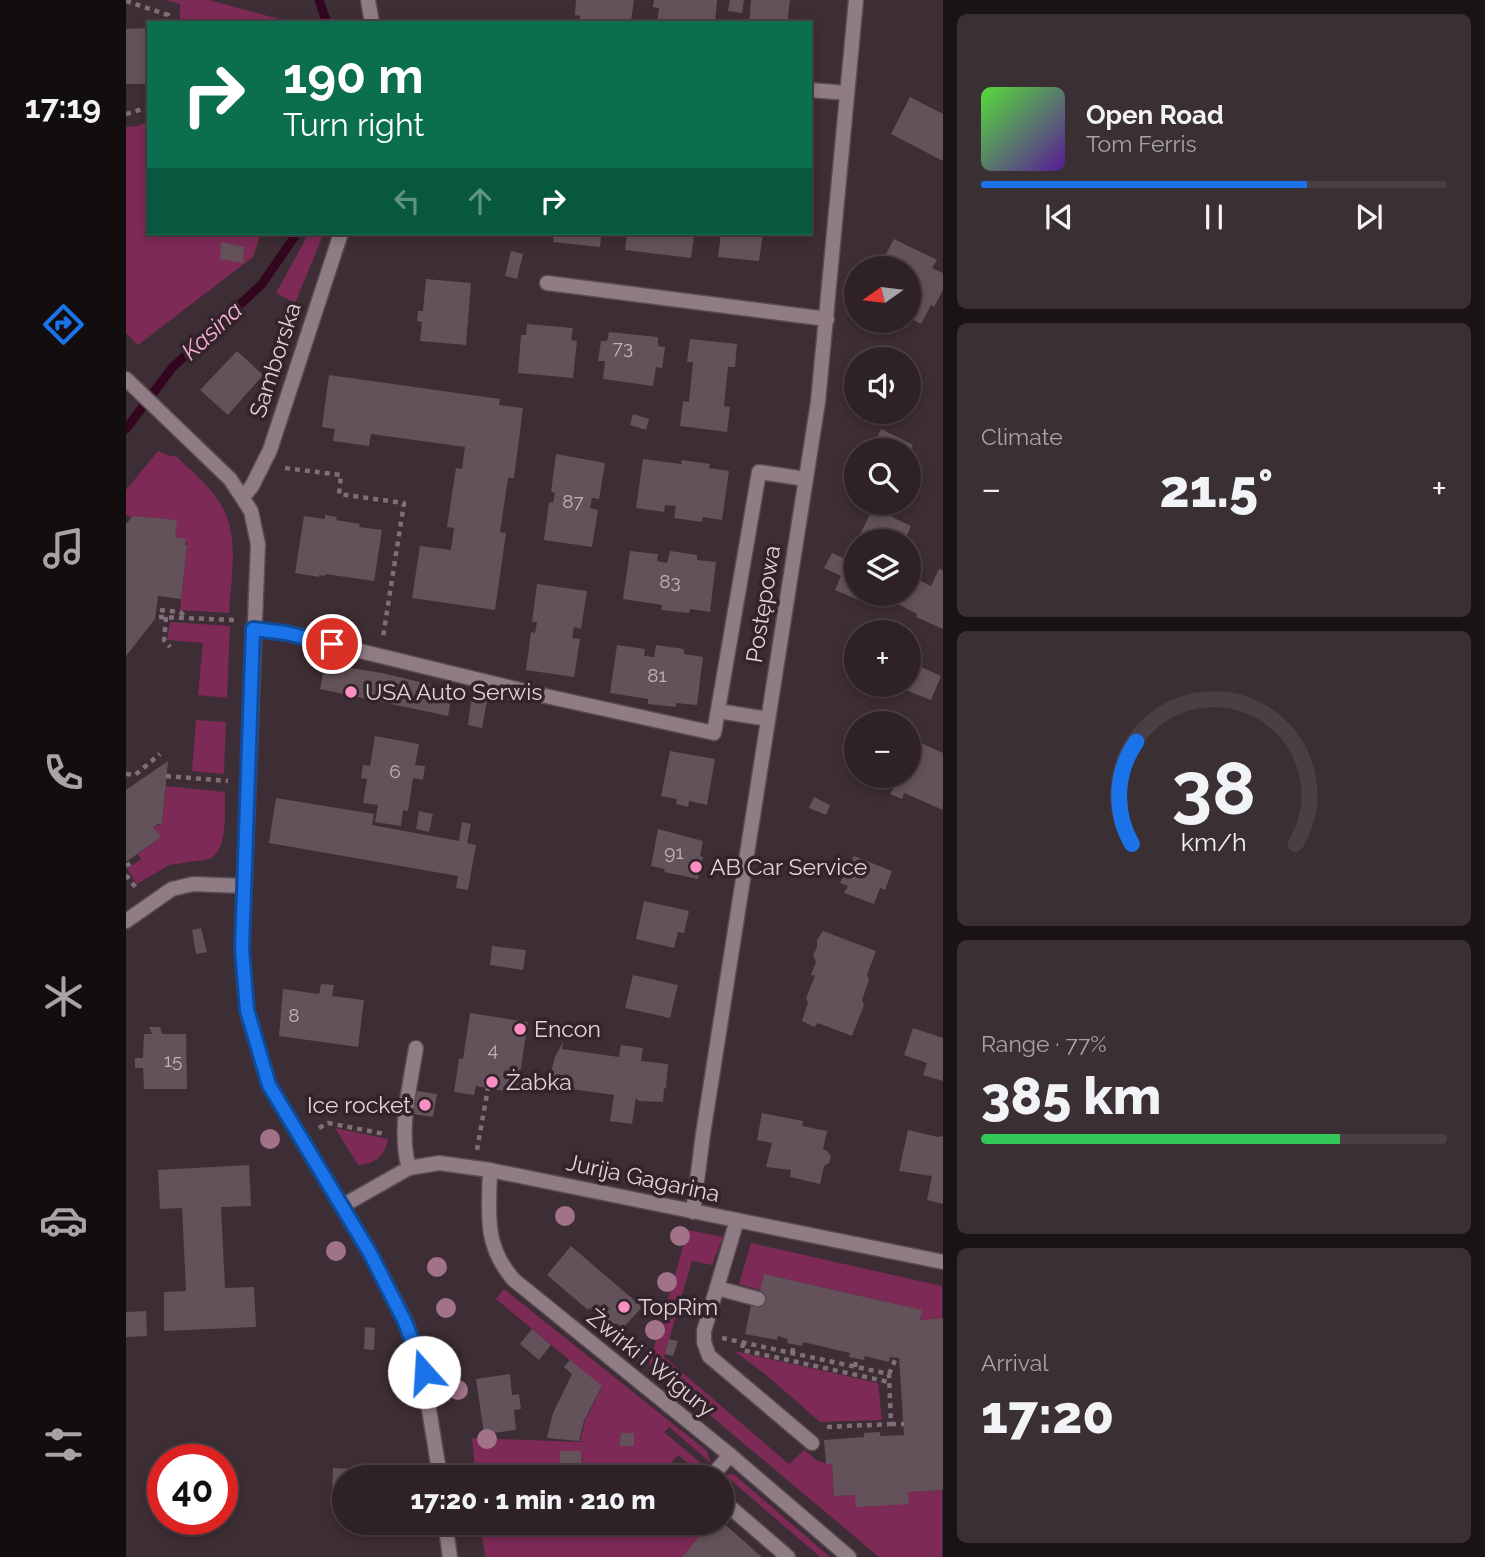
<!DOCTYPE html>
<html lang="en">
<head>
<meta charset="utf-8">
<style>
	:root { --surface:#2e2227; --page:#3a2f33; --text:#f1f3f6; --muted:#a7a4a7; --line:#493f44; --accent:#1a73e8 }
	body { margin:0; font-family:Raleway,sans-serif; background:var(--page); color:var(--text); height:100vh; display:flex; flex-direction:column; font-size:26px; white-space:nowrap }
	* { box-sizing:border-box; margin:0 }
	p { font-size:23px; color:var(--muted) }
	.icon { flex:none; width:38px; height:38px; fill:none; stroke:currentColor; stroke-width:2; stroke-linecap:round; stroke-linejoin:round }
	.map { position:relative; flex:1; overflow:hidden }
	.side { display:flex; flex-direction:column; gap:14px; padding:14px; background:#191315; width:542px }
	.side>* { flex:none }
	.banner { position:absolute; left:21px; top:21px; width:665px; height:214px; border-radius:0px; box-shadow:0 4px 10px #0003,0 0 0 2px var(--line); background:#0b6e4f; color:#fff; overflow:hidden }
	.needle { width:46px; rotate:256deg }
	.fabs { position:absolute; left:718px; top:256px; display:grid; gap:14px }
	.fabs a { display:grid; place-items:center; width:77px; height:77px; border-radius:50%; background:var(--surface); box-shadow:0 4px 10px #0003,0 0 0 2px var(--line); font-size:35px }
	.speed { position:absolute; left:21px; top:1444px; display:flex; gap:14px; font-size:35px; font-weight:700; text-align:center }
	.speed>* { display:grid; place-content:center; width:91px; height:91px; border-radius:50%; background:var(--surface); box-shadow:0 4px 10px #0003,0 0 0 2px var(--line); line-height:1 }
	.speed .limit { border:10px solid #d22; background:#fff; color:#111 }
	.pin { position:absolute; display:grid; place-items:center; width:60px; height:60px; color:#fff; margin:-30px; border:4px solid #fff; border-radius:50%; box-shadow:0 2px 7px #0007 }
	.me { position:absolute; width:77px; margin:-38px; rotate:341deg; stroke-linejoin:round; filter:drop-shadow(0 0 5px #0008) }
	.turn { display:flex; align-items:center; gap:24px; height:147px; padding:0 21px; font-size:32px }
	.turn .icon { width:91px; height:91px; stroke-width:2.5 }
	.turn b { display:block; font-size:49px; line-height:60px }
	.lanes { display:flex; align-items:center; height:66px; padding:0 21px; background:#0003; justify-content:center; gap:35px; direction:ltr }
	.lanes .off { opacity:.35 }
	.big { font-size:52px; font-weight:800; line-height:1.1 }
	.side .tile { flex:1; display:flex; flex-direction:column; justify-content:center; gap:10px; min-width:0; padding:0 24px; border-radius:10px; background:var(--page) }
	.side .dial { align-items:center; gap:0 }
	.dial svg { height:182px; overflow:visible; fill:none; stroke:var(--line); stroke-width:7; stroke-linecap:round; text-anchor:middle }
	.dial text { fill:var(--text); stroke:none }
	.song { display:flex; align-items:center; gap:21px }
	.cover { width:84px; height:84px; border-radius:10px; background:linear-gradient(135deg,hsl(110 70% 55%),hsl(270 70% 35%)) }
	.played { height:7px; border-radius:4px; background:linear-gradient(90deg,var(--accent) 70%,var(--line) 70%) }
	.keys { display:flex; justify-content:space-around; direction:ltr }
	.heat { display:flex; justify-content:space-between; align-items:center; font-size:38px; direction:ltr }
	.charge { height:10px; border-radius:5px; background:linear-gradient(90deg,#34c759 77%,var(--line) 0) }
	.trip { position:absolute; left:206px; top:1465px; width:402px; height:70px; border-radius:35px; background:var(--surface); box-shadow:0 4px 10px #0003,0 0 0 2px var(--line); font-weight:800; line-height:70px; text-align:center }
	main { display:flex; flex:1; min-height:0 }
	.tabs { display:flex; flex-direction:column; width:126px; justify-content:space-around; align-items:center; background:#120e10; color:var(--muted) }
	.tabs .icon { width:49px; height:49px }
	.tabs .active { color:var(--accent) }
	.tabs b { font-size:32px; color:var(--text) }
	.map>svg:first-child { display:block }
	.green { fill:#7d2a56 }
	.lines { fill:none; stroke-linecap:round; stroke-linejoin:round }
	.stream { stroke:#32061e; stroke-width:9 }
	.building { fill:#635259 }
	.service-casing { stroke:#584b51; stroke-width:17 }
	.minor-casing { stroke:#584b51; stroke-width:17 }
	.tertiary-casing { stroke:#584b51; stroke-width:17 }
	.path { stroke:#7e7076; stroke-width:4.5; stroke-dasharray:5 5; stroke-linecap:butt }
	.service { stroke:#8f7c84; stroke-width:14 }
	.minor { stroke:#8f7c84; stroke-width:14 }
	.tertiary { stroke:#8f7c84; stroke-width:14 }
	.tree { fill:#a27388 }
	.route-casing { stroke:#114b97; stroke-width:18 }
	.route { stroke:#1a73e8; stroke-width:12 }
	.poi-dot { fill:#fc8fc2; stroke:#33232a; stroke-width:2.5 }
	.labels { text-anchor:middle; stroke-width:7; stroke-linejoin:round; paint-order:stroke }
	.number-label { font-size:19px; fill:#c0b4b9 }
	.street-label { font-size:23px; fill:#dfd5d9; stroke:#33232a }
	.poi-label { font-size:23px; fill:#dfd5d9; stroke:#33232a; text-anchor:start }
	.water-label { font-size:24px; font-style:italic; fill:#f7afcf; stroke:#33232a }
</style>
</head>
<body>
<main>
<nav class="tabs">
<b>17:19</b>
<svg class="icon active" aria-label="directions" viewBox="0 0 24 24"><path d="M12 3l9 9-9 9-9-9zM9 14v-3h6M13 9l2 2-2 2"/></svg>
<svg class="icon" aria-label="music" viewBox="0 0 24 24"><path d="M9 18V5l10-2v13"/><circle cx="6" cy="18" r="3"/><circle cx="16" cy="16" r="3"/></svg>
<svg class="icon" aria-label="phone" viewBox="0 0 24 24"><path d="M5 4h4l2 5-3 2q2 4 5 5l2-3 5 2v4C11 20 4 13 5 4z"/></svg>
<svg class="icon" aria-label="climate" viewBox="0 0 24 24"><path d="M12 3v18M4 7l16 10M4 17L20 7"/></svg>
<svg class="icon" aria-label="car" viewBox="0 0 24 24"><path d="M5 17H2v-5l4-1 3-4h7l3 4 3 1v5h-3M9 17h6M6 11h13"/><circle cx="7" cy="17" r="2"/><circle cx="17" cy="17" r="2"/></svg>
<svg class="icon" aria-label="filters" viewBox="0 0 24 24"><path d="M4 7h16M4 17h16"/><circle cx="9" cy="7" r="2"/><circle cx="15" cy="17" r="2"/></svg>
</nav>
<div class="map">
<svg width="817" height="1557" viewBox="0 0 817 1557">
	<rect width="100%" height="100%" fill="#3d2d34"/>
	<g class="green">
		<polygon points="39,0 83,0 168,23 54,23 54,4"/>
		<polygon points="23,120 23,233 135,233 127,257 12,345 0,333 0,127 12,126"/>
		<polygon points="183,233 198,233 169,303 150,293"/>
		<path d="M32 451 44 456H50C64 470 81 484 92 500 115 532 105 576 103 613L54 610 61 545 59 539 49 537 50 520 6 516 5 518 0 514V490Z"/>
		<polygon points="44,622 104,626 101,698 72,695 77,643 41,640"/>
		<polygon points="70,720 100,722 98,774 66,771"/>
		<path d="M40 786 99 792C98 811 103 848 84 859L43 865 11 884 1 869 15 859 12 854 35 837 27 827 36 824Z"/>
		<path d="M209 1128 262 1139C259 1156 249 1164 232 1165Z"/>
		<polygon points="562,1230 597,1237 586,1265 566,1261 538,1357 663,1464 678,1450 692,1461 706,1464 708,1496 816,1490 816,1557 753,1557 523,1364"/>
		<polygon points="625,1243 816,1286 816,1318 794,1320 796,1310 638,1274 634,1290 613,1284"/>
		<polygon points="378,1289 581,1451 585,1463 543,1427 538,1432 583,1470 569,1469 552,1455 538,1471 544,1477 350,1477 346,1438 454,1442 459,1421 476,1387 370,1299"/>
		<polygon points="608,1351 752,1383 756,1420 694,1422 639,1374"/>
		<polygon points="606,1474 610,1476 704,1557 694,1557 599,1475"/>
		<polygon points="355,1523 563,1523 576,1534 556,1557 359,1557"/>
	</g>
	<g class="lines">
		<g class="stream">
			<polyline points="193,0 201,23"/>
			<polyline points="0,429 46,368 136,284 171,233"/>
		</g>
	</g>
	<g class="building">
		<polygon points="450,0 508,0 505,21 453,23 454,16 449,15"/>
		<polygon points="528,0 591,0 589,23 531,23 533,8 527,7"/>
		<polygon points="604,0 618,0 616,13 602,11"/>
		<polygon points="625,0 664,0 661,23 623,23"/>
		<polygon points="23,28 23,84 0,84 0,29"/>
		<polygon points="784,97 817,114 817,161 765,134"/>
		<polygon points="428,233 481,233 481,236 475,235 474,247 427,242"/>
		<polygon points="501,233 562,233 561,236 568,236 565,258 499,250"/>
		<polygon points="595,233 637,233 633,261 592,257"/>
		<polygon points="768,239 811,260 806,268 817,273 817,290 808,307 805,305 795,324 782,317 782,268 758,268 764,256 760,254"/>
		<polygon points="95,242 118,247 117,263 94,259"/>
		<polygon points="385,251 397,254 391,279 379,276"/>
		<polygon points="300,279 345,283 340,345 294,341 296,322 291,321 292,311 297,311"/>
		<polygon points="401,324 447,328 445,340 451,341 447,378 392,373 395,335 400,335"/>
		<polygon points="483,332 532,337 532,346 539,347 536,368 530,367 527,386 477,379 479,361 472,361 475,341 481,341"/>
		<polygon points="564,339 611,344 609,367 602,367 598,406 604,407 601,432 554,426 557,401 563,402 567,362 561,362"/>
		<polygon points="111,351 137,375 102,415 74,390"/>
		<polygon points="203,375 374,399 373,405 397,408 388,478 382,478 374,532 380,533 369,610 286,598 294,546 325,550 328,528 321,527 330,468 336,469 339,447 245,434 243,446 207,441 209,429 196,427"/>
		<polygon points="507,414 523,419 520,430 504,425"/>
		<polygon points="755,429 787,445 782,454 782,450 745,450"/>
		<polygon points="430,454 479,463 473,499 466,498 464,508 472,510 466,547 418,540 423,502 427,503 429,493 425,492"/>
		<polygon points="517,459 555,464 556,460 584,464 583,468 603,471 596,520 577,517 576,522 548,518 550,506 539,505 538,512 510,508"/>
		<polygon points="747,508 785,526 778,541 731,541"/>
		<polygon points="199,515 211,517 210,520 234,524 233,527 256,530 248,581 199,574 199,576 193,575 193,577 169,573 178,516 199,519"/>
		<polygon points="7,516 51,520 49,537 60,539 59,545 61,545 55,599 32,596 29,619 0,656 0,524"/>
		<polygon points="730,544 730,593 755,593 749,607 709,590 715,576 698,568 706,553 722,560"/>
		<polygon points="504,551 532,554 531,561 541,563 544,551 571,555 571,560 590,562 584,612 564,609 563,613 535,610 536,605 497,599"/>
		<polygon points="813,569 817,570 817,629 790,617 791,614 759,597 760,593 782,593 782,575 805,586"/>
		<polygon points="411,584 461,591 455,629 448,627 446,638 454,639 448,677 400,670 405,632 409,633 411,622 406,622"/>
		<polygon points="491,645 519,649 518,656 528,657 530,645 558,649 558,654 577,657 571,705 550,703 550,707 522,704 522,699 484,693"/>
		<polygon points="782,661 815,676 805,700 764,684 782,684"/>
		<polygon points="199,664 256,673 327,690 322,716 194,689"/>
		<polygon points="346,692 362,695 356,728 342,725"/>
		<polygon points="249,736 293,744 289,765 299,766 297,780 287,778 282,811 277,810 275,826 249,822 252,805 237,803 241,779 235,778 237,765 244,766"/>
		<polygon points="782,737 817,753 817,810 778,793 776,799 764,794 768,788 740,775 782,775"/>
		<polygon points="544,751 589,759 581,805 563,801 562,807 550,804 551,799 535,796"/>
		<polygon points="42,761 36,824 32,824 27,827 35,837 0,862 0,790"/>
		<polygon points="688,797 704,805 700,815 683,808"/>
		<polygon points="150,798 248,814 246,825 333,841 336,822 345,824 341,843 350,845 342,890 330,888 332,876 143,843"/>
		<polygon points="293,811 307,814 303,832 290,829"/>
		<polygon points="532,829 577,841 574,856 577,857 572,879 538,872 539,869 525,866"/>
		<polygon points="728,856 766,871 759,890 754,888 748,904 718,893 722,886 714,883"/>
		<polygon points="518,901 563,911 558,933 552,932 548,948 510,939"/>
		<polygon points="75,928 81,952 70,954 66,930"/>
		<polygon points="697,931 750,951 741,975 743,980 736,1000 738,1005 726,1036 692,1023 688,1027 676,1021 682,1003 680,998 689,976 685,975 690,962 687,955 691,948 691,940"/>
		<polygon points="366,946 400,950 397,970 364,965"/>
		<polygon points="507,975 552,985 544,1018 499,1008"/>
		<polygon points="195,984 208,985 206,996 238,1000 232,1047 153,1036 157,989 193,994"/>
		<polygon points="344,1013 402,1022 391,1093 350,1086 348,1095 328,1092 333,1059 337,1059"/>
		<polygon points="23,1027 34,1027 36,1034 60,1034 61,1089 18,1089 17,1068 9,1068 9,1058 17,1058 18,1034 26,1034"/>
		<polygon points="787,1028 817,1038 817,1081 797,1075 801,1063 778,1055"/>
		<polygon points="437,1042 436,1049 493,1057 495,1045 517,1048 515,1061 542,1064 540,1089 538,1088 537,1102 513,1101 510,1098 506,1124 484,1121 488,1095 431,1087 430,1094 426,1085 425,1072 429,1057"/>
		<polygon points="291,1091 311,1094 307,1117 287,1114"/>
		<polygon points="636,1113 677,1121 676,1126 701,1131 697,1149 701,1151 705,1156 703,1163 698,1166 694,1184 664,1177 665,1170 640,1167 646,1143 631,1140"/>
		<polygon points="782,1130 812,1137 817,1136 817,1204 801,1200 806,1176 773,1171"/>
		<polygon points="123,1165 125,1206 95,1207 99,1288 128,1287 130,1327 38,1331 38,1292 60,1291 56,1208 34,1209 32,1170"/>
		<polygon points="445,1246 516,1307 497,1328 490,1323 486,1327 464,1308 462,1310 421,1275"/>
		<polygon points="638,1274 796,1310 794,1320 817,1318 817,1490 782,1492 783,1504 730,1507 729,1495 708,1496 706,1464 700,1464 698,1440 738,1437 738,1433 754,1432 754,1436 778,1435 773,1358 764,1357 763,1362 739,1356 738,1360 723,1357 724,1353 677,1342 676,1346 661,1343 662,1339 652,1336 651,1340 619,1334 625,1305 630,1306"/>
		<polygon points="20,1311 21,1336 0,1337 0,1312"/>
		<polygon points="239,1327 249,1328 248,1350 238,1349"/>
		<polygon points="406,1329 425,1345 413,1360 394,1344"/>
		<polygon points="543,1339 552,1341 547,1356 539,1354"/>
		<polygon points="444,1360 476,1386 458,1421 453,1441 421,1438 427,1413 446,1374 438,1367"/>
		<polygon points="384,1374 386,1395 393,1394 395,1409 388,1410 390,1430 358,1434 350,1379"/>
		<polygon points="495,1433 508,1433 508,1446 494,1446"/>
		<rect x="434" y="1451" width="21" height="16"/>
		<polygon points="207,1468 231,1469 231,1477 219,1477 219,1492 206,1492"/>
		<polygon points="586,1522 596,1522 636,1557 556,1557"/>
	</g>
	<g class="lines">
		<defs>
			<g id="service">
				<path d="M283 1168C272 1131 284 1086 290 1048"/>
				<polyline points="611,1220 578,1331 578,1342 583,1356 686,1443"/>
				<polyline points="591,1288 632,1299"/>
			</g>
			<g id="minor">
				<polyline points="242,0 246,23"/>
				<polyline points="684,90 721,93"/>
				<polyline points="421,283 701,319"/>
				<polyline points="117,497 126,486 144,450 215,233"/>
				<polyline points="127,629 160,633 415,695 588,733 633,472 680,479"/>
				<polyline points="592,711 642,719"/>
				<polyline points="0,921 46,889 67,884 118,886"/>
				<path d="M364 1170C363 1213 357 1245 388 1280L604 1455 723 1557"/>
				<polyline points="216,1206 283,1168 313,1163 364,1170 817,1262"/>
				<polyline points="567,1212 577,1134 692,402 730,0"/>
				<polyline points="585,1477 604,1455"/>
				<polyline points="597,1501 662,1557"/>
			</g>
			<g id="tertiary">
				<polyline points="0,379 104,479 125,511 132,544 116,949 121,1010 143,1085 244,1253 280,1322 289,1348 297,1372 314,1477"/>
				<polyline points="319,1522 324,1557"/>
			</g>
		</defs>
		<use href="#service" class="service-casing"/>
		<use href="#minor" class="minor-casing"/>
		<use href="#tertiary" class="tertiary-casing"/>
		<g class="path">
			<polyline points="0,1 42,15 42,23"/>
			<polyline points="0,114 23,107"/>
			<polyline points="159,468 215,475 213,494 278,503 257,637"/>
			<polyline points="34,610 54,612 59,616"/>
			<polyline points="33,617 108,620"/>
			<polyline points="40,617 38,640 44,647"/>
			<polyline points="0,774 9,775 34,754"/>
			<polyline points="40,776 102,781"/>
			<polyline points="0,866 8,861"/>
			<polyline points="0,875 11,889"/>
			<polyline points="193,1128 202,1123 259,1134"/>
			<polyline points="351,1150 362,1088"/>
			<polyline points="596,1338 763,1374 765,1424 701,1427"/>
			<polyline points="617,1343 616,1350 763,1382"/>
			<polyline points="666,1353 668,1344"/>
			<polyline points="729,1367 730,1359"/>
			<polyline points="763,1374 770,1358"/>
			<polyline points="765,1424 778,1424"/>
		</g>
		<use href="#service" class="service"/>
		<use href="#minor" class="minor"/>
		<use href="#tertiary" class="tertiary"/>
	</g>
	<g class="tree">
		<circle cx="144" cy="1139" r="10"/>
		<circle cx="439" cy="1216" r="10"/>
		<circle cx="554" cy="1236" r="10"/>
		<circle cx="210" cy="1251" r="10"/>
		<circle cx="311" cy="1267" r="10"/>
		<circle cx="541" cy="1282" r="10"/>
		<circle cx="320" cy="1308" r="10"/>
		<circle cx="529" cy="1330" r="10"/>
		<circle cx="332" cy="1390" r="10"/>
		<circle cx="361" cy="1439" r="10"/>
	</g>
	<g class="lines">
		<defs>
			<polyline id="route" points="206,644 160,633 127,629 116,949 121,1010 143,1085 244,1253 279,1322 298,1372"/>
		</defs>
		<use href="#route" class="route-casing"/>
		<use href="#route" class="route"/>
	</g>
	<g class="poi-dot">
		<circle cx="225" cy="692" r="7"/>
		<circle cx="570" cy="867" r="7"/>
		<circle cx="394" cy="1029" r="7"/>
		<circle cx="366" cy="1082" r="7"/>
		<circle cx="299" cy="1105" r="7"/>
		<circle cx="498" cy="1307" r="7"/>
	</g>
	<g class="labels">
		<g class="number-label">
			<text x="497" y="354">73</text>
			<text x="447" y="508">87</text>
			<text x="544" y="588">83</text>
			<text x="531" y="682">81</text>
			<text x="269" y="778">6</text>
			<text x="548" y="859">91</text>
			<text x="168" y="1022">8</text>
			<text x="367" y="1056">4</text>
			<text x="47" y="1067">15</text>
		</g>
		<g class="street-label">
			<text transform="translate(149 360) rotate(-72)" y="8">Samborska</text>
			<text transform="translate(637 604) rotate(-81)" y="8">Postępowa</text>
			<text transform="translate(517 1178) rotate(12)" y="8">Jurija Gagarina</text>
			<text transform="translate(525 1363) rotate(39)" y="8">Żwirki i Wigury</text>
		</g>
		<g class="poi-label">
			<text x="239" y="700">USA Auto Serwis</text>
			<text x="584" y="875">AB Car Service</text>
			<text x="408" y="1037">Encon</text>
			<text x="380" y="1090">Żabka</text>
			<text x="285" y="1113" text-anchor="end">Ice rocket</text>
			<text x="512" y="1315">TopRim</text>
		</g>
		<g class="water-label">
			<text transform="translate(86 331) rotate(-43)" y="8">Kasina</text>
		</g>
	</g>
</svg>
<div class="fabs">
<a><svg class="needle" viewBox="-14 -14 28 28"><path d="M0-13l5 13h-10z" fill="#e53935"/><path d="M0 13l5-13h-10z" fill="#a7a4a7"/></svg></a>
<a><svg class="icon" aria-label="sound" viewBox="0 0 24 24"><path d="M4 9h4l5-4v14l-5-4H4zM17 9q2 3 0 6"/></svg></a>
<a><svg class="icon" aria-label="search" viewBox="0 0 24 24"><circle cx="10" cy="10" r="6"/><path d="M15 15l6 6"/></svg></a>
<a><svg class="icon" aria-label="layers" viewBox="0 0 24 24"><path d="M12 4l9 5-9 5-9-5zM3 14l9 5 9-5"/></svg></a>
<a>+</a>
<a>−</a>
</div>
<div class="speed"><div class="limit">40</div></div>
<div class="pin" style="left:206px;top:644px;background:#d93025"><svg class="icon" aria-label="arrive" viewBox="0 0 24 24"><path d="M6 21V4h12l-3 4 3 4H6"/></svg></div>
<svg class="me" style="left:298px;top:1372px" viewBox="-20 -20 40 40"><circle r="19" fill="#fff"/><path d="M0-13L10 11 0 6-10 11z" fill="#1a73e8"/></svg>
<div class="trip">17:20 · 1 min · 210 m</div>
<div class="banner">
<div class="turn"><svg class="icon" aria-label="right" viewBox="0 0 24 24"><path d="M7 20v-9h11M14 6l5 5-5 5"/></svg><div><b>190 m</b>Turn right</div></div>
<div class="lanes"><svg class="icon off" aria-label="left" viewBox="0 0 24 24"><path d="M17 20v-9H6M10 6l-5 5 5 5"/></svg><svg class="icon off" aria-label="ahead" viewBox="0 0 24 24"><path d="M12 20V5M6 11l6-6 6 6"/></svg><svg class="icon" aria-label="right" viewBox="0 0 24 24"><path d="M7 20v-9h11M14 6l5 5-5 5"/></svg></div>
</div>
</div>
<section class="side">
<div class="tile">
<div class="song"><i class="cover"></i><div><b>Open Road</b><p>Tom Ferris</p></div></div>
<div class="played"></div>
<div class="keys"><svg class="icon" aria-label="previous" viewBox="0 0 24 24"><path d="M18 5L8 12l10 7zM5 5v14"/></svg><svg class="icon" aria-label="pause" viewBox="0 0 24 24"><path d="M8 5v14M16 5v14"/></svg><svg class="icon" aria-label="next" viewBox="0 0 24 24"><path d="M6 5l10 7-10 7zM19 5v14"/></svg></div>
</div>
<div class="tile"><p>Climate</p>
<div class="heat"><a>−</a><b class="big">21.5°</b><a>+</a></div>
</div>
<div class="tile dial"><svg viewBox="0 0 100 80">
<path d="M14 69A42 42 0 1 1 86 69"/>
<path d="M14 69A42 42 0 0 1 16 24" stroke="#1a73e8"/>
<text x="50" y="56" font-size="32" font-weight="700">38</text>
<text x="50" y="72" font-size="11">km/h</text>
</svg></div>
<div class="tile"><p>Range · 77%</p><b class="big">385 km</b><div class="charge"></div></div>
<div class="tile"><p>Arrival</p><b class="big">17:20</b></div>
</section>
</main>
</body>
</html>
